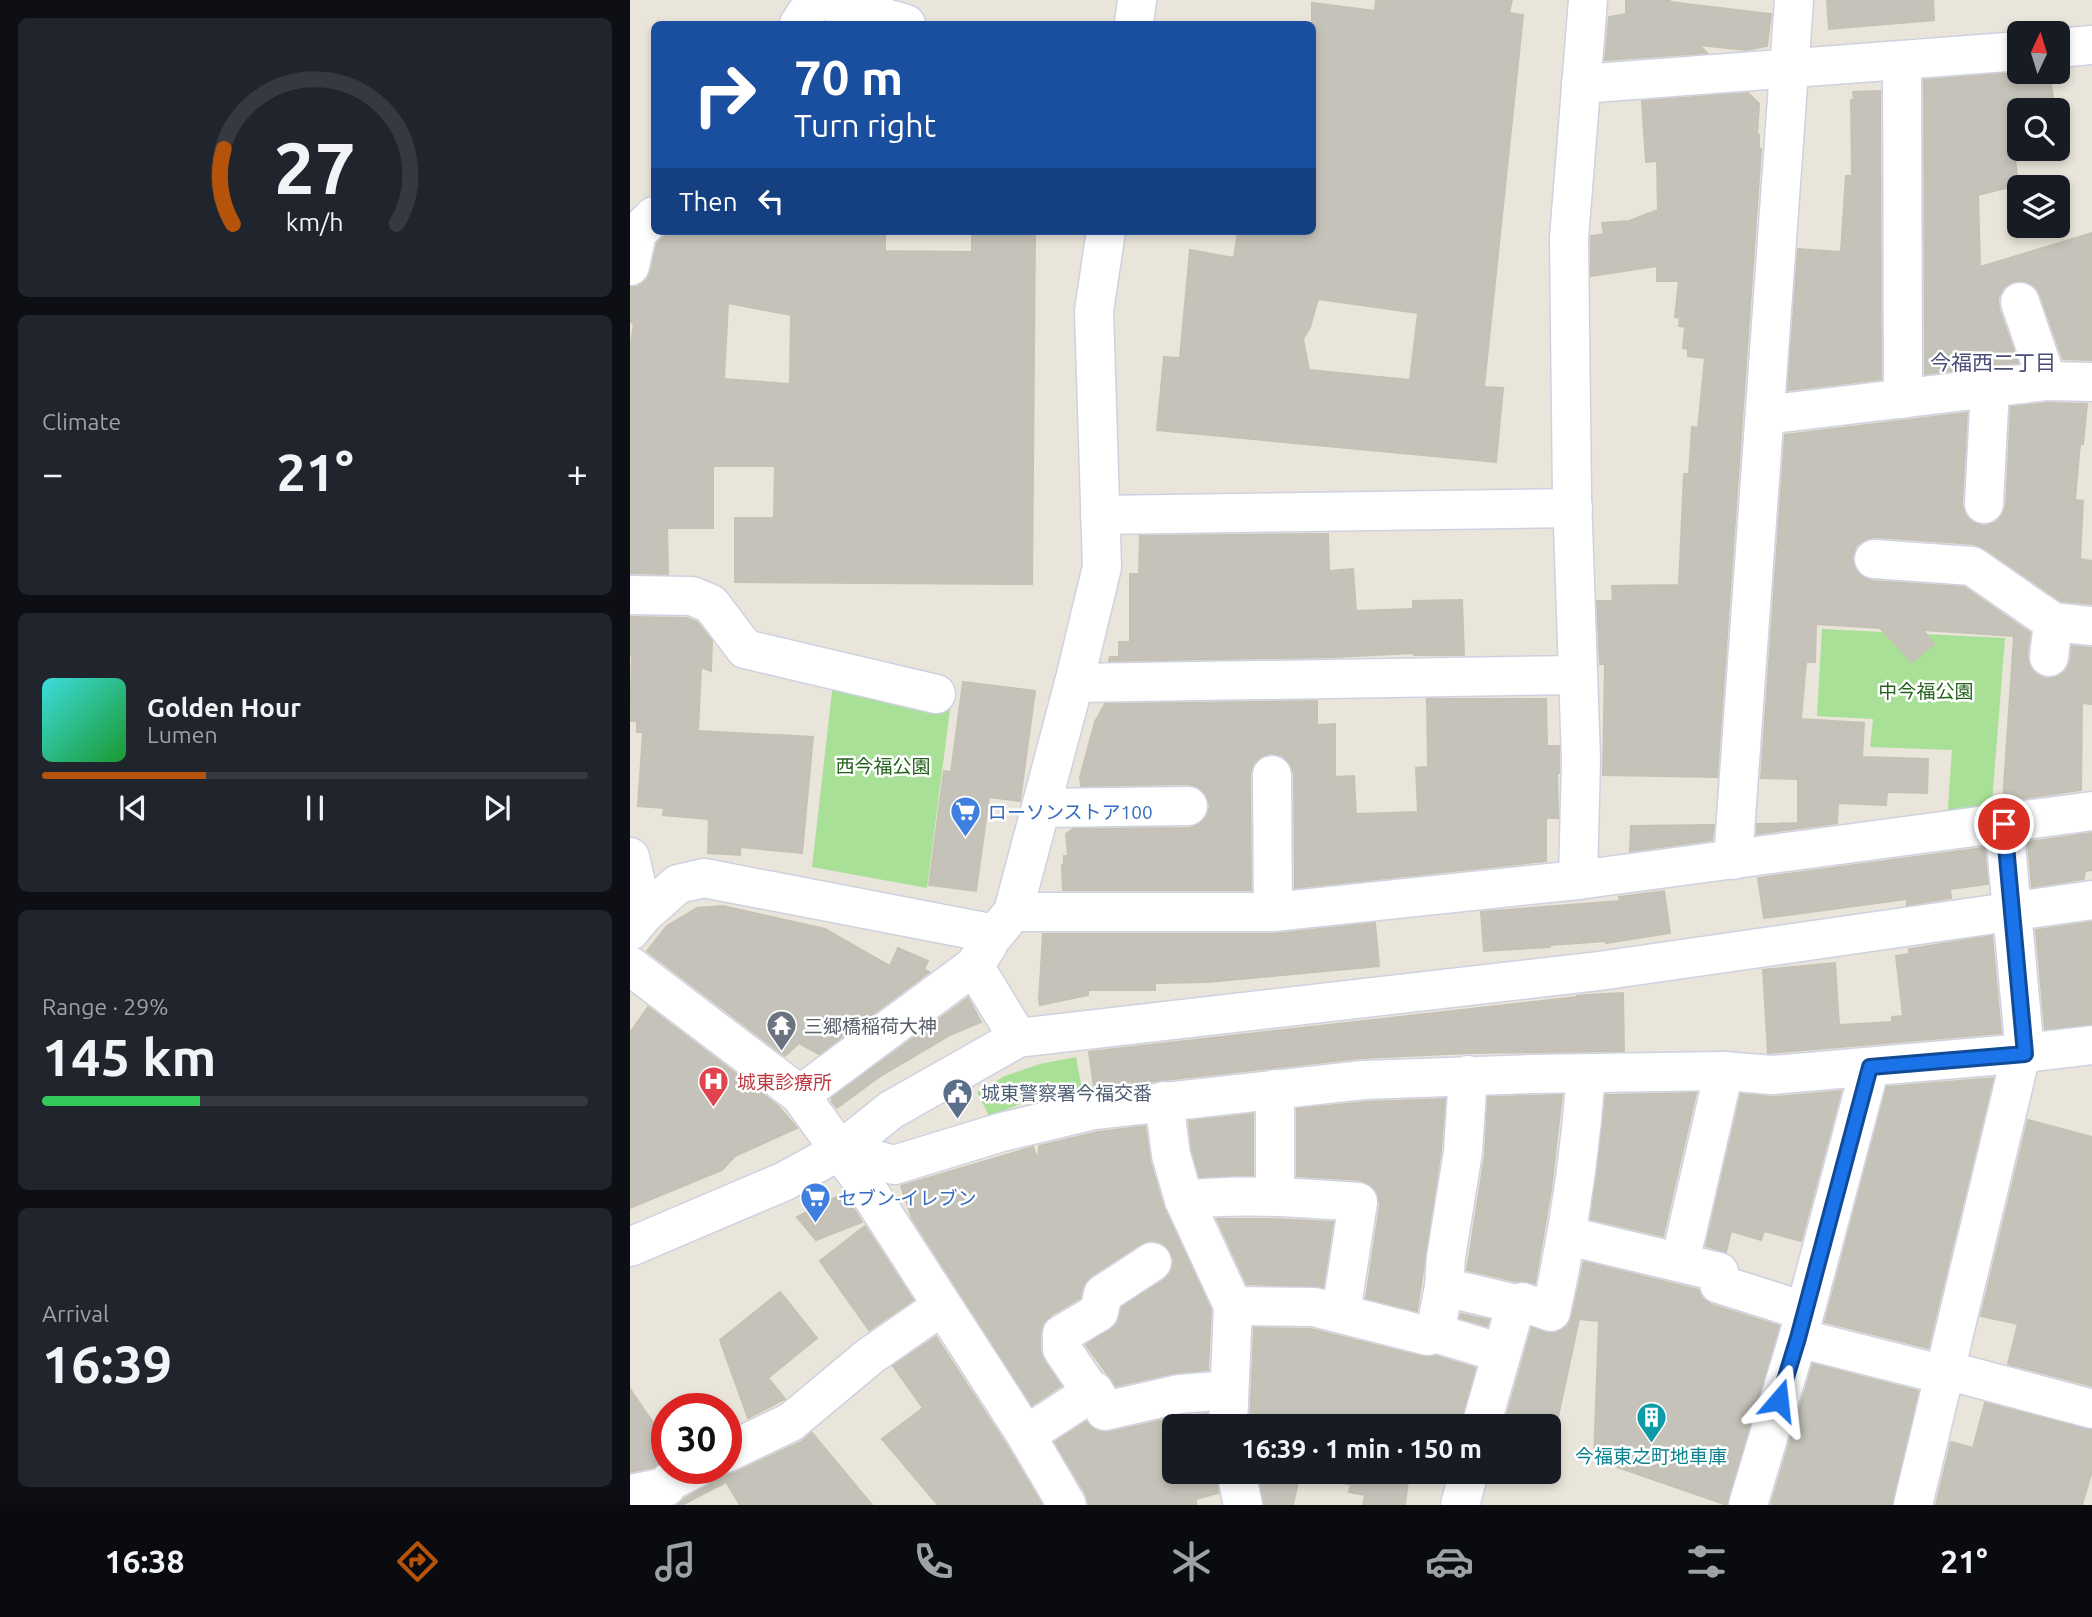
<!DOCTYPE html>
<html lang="en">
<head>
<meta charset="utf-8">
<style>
	:root { --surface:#171b24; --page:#20242c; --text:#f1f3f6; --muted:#9ea1a6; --line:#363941; --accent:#b45309 }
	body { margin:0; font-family:Ubuntu,"Noto Sans JP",sans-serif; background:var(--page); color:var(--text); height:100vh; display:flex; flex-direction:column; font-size:26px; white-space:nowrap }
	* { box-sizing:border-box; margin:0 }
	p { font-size:23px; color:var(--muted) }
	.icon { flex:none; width:38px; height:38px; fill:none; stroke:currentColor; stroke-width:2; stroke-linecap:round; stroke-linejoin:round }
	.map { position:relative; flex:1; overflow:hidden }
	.sheet { display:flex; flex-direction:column; gap:18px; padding:18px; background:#0d0f14; width:630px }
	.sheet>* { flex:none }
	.hud { position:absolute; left:21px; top:21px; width:665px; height:214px; border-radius:10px; box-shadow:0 4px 10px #0003; background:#1a4fa0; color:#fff; overflow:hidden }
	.needle { width:46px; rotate:4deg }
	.fabs { position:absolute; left:1377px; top:21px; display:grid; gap:14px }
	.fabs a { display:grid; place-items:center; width:63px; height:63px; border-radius:10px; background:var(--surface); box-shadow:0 4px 10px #0003; font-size:35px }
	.speed { position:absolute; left:21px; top:1393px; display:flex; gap:14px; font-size:35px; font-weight:700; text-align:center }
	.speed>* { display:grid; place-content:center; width:91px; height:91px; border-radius:50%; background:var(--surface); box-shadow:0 4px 10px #0003; line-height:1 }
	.speed .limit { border:10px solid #d22; background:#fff; color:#111 }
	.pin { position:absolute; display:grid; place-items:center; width:60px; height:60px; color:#fff; margin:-30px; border:4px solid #fff; border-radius:50%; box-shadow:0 2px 7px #0007 }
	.me { position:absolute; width:77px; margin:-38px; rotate:17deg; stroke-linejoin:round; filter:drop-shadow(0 0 5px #0008) }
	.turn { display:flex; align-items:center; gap:24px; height:147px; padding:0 28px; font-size:32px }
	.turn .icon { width:91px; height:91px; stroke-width:2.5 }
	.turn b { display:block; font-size:49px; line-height:60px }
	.then { display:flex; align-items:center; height:66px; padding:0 28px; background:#0003; gap:14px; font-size:26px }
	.big { font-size:52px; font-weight:700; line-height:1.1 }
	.sheet .card { flex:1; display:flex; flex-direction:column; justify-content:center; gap:10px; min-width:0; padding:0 24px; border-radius:10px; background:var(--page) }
	.sheet .dial { align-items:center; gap:0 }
	.dial svg { height:182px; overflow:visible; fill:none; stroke:var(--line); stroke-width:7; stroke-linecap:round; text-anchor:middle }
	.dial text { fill:var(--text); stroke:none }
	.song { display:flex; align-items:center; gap:21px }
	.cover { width:84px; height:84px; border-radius:10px; background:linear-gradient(135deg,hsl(180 70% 55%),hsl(130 70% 35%)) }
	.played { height:7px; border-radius:4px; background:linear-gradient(90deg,var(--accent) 30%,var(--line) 30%) }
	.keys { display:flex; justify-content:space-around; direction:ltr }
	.heat { display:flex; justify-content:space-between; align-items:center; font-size:38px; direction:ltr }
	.charge { height:10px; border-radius:5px; background:linear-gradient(90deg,#34c759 29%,var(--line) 0) }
	.trip { position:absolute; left:532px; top:1414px; width:399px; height:70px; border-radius:10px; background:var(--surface); box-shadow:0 4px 10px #0003; font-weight:700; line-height:70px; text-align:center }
	.tab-bar { display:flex; height:112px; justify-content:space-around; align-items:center; background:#090b0e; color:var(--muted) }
	.tab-bar .icon { width:49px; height:49px }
	.tab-bar .on { color:var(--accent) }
	.tab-bar b { font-size:32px; color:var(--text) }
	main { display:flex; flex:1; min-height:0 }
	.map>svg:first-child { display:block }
	.green { fill:#a9e097 }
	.building { fill:#c5c3b9; stroke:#c5c1b4; stroke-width:2; fill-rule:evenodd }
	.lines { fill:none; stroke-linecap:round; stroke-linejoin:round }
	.minor-casing { stroke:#cfd1e1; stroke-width:41 }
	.minor { stroke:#fff; stroke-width:38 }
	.route-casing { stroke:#114b97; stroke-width:18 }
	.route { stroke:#1a73e8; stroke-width:12 }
	.labels { text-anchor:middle; stroke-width:5; stroke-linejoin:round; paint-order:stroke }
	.park-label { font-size:19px; fill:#23621b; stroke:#fff }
	.shop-label { font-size:19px; fill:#366cbe; stroke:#fff; text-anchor:start }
	.worship-label { font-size:19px; fill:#5b616d; stroke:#fff; text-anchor:start }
	.health-label { font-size:19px; fill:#be3a42; stroke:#fff; text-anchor:start }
	.service-label { font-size:19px; fill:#4e5e75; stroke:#fff; text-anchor:start }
	.culture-label { font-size:19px; fill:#0d838f; stroke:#fff }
	.neighbourhood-label { font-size:21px; fill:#4a4e77; stroke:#fff }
</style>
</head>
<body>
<main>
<section class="sheet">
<div class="card dial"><svg viewBox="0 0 100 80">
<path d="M14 69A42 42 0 1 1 86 69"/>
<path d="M14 69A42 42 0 0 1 10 36" stroke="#b45309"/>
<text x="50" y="56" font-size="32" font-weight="700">27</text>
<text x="50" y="72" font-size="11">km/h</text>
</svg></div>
<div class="card"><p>Climate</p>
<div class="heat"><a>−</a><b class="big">21°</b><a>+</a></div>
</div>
<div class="card">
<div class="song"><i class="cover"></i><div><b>Golden Hour</b><p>Lumen</p></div></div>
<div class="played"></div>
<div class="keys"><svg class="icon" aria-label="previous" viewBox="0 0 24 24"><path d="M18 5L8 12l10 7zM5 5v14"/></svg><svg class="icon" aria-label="pause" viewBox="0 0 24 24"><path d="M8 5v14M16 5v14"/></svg><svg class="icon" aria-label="next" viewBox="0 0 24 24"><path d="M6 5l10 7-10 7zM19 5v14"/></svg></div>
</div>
<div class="card"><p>Range · 29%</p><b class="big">145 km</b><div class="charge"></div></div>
<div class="card"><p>Arrival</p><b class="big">16:39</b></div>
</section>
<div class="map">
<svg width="1462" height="1505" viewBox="0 0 1462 1505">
	<rect width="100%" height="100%" fill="#eae5da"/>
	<g class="green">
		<polygon points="1192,629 1375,638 1361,816 1317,820 1322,750 1240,747 1243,719 1187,716"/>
		<polygon points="204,674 321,702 297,888 182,867"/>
		<polygon points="446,1057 453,1094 401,1100 359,1116 347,1092 375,1076 410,1064"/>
	</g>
	<g class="building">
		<path d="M746 0H882L879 13 893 15 854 387 873 388 866 462 527 430 534 357 550 358 560 250 604 258 608 231H682V3L745 11ZM688 299 788 313 780 380 679 370 673 339 680 327Z"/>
		<polygon points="996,0 1040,0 1040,2 1141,14 1137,46 1116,50 1069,45 1077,53 975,60 979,17 996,14"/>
		<polygon points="1197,0 1303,0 1304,20 1199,29"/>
		<polygon points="1395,72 1419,72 1425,110 1390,110 1390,149 1428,149 1428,133 1431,152 1385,159 1388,185 1348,195 1350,267 1462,233 1462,360 1433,359 1410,294 1405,286 1395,281 1384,281 1374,287 1368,298 1369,309 1388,363 1295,374 1294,80"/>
		<polygon points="1250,91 1251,379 1158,390 1168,249 1211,252 1216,176 1222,176 1221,100 1224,100 1223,92"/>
		<polygon points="1118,93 1129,104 1127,136 1129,135 1129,149 1131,149 1087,777 973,775 975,664 970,664 967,601 983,601 982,586 1049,585 1054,474 1059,474 1062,427 1068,428 1075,358 1058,356 1058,349 1053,348 1055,327 1049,326 1050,318 1045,317 1049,281 1027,281 1027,266 961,276 961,236 974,234 972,223 999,221 1028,210 1027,161 1016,162 1012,101"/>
		<path d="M40 231H255V251L342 252V231H405L402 584 105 582V518H144L145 466H83V528H37L38 574 0 573V349L4 323 0 322V287H7L17 280 21 271 27 244ZM98 303 161 315 160 384 94 379Z"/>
		<polygon points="1418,403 1457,404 1453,444 1450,444 1445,500 1453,501 1450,559 1462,561 1462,604 1431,601 1354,548 1344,544 1245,537 1234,540 1226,546 1222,558 1225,569 1232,577 1242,581 1334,587 1400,633 1397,655 1399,665 1405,674 1416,679 1427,677 1436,671 1441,659 1442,646 1462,648 1462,704 1452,703 1451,790 1373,801 1384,636 1293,630 1304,644 1282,662 1250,628 1186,624 1185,662 1176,662 1171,719 1234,723 1232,757 1298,759 1297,793 1257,792 1256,805 1208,803 1207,823 1127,834 1127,824 1168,823 1168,779 1131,778 1155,435 1337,413 1332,504 1335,515 1342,522 1354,526 1365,523 1372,516 1376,506 1381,407"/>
		<polygon points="698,534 699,571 723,569 726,611 783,609 783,601 832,600 834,655 784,655 784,653 705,657 479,661 480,657 489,657 489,642 500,642 500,574 509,574 510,536"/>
		<polygon points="0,617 57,618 67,622 82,641 81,671 71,667 68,731 183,737 172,853 110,847 110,855 78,853 79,819 33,815 34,808 8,806 13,732 7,732 7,721 0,721 2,655 0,655"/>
		<polygon points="333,682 405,691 390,801 359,797 346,891 299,885 314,771 321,772"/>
		<polygon points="797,699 916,699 917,746 929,746 929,773 927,773 928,818 916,818 916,861 665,888 664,774 660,763 653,756 641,753 630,757 623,764 620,774 621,890 433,890 432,865 434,864 434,856 438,856 436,834 443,829 559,828 570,824 577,817 580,806 576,794 568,787 558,784 451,786 450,777 465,722 475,704 687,701 687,725 705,724 705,777 724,776 726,814 788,812 786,768 798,767"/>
		<polygon points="1084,825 1082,840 1000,851 1001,826"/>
		<polygon points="1462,833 1462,870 1455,871 1454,879 1402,887 1398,842"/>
		<polygon points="1354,848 1358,884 1320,889 1321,898 1277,905 1277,899 1134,918 1128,878"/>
		<polygon points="1034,891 1040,933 976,943 976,941 920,945 920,947 854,951 851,912 990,901 989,897"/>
		<polygon points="93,906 195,929 260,966 268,948 298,961 294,969 299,972 189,1054 169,1043 155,1056 17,951 37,926 67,908"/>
		<polygon points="1462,922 1462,1024 1415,1029 1406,930"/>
		<polygon points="745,923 749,966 578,982 525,983 525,990 458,990 458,995 410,1005 409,1000 413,934 643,934"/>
		<polygon points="1362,936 1371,1033 1138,1053 1133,970 1205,963 1209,1025 1262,1022 1262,1017 1273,1016 1266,956 1279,954 1279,949"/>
		<polygon points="993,993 994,1051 839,1053 732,1058 464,1088 459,1052 947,997 947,996 956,995"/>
		<polygon points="338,998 351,1022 322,1034 249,1077 207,1108 202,1102 202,1098"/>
		<polygon points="18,1007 148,1106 167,1128 105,1156 92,1170 0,1208 0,1033"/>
		<polygon points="1363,1078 1298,1348 1195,1322 1257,1087"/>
		<polygon points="1211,1091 1171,1241 1134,1231 1131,1240 1101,1231 1096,1252 1076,1246 1111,1094 1144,1097"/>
		<polygon points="1066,1093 1033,1236 961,1219 976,1095"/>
		<polygon points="932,1095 921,1190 905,1283 885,1281 837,1270 855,1155 858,1097"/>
		<polygon points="815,1099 811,1150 787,1311 736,1298 750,1205 748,1194 741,1185 730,1180 667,1176 667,1109 735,1102"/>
		<polygon points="623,1114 623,1175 570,1177 562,1151 559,1121"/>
		<polygon points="1398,1120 1462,1137 1462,1386 1378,1364 1388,1324 1351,1316"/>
		<polygon points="515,1126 520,1161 533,1206 581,1310 578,1370 544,1373 486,1386 456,1345 486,1325 492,1307 534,1280 541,1272 544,1261 540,1250 531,1242 520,1240 510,1244 461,1276 452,1288 450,1298 421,1315 413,1323 410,1334 410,1350 414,1361 431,1386 402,1405 282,1218 271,1186 403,1147 408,1161 409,1146 468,1132"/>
		<polygon points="214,1193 232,1222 186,1240 167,1217"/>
		<polygon points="587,1219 641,1219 703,1222 693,1287 617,1284"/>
		<polygon points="235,1226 283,1300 239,1330 190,1261"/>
		<polygon points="954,1262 1069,1290 1072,1298 1082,1305 1149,1326 1097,1505 964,1459 969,1321 949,1319 926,1426 874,1426 902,1328 925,1333 937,1327 942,1317"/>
		<polygon points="150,1292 187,1338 138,1378 155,1399 118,1418 90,1340"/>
		<polygon points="831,1314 859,1320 857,1326 830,1318"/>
		<polygon points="624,1328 681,1329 793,1357 806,1356 845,1368 830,1426 620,1426"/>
		<polygon points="306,1337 377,1446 412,1505 308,1505 252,1439 293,1408 263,1366"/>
		<polygon points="1183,1364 1288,1391 1262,1505 1141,1505"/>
		<polygon points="0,1389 37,1443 37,1458 24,1467 0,1472"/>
		<polygon points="1355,1403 1462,1430 1462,1471 1452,1505 1306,1505 1321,1442 1343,1448"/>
		<polygon points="577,1414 576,1426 544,1426 544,1472 585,1472 588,1493 566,1499 566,1505 459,1505 456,1494 425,1442 456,1422 467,1431 480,1432 552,1416"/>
		<polygon points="182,1433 242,1505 110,1505 96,1482 52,1505 48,1505 55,1498 76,1487 84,1481 87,1472 95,1475 105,1473 132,1460 133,1462 132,1460 171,1442"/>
		<polygon points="628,1472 776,1472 775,1479 778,1480 775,1505 733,1505 735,1495 719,1492 721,1485 670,1473 663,1505 634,1505"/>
	</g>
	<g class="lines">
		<defs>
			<g id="minor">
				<polyline points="193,0 276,24"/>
				<polyline points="169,24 185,0"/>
				<polyline points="504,24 507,0"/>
				<polyline points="1428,48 1462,45"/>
				<polyline points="1272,60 1273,399"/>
				<polyline points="951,84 1390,51"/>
				<polyline points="0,266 7,233 24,216"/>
				<polyline points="1390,302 1417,381"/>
				<polyline points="1135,415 1417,381 1462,382"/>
				<polyline points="1354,504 1360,388"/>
				<polyline points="470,515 943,508"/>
				<polyline points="1244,559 1342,566 1423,622 1462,626"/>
				<polyline points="0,595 62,596 81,604 115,649 306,694"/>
				<polyline points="1419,657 1423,622"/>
				<polyline points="444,683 948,675"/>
				<polyline points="642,775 643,912"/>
				<polyline points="411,808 558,806"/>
				<polyline points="1374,824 1395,1053"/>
				<polyline points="0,857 13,915"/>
				<polyline points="1103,860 1164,0"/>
				<polyline points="948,880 951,760 942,496 939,238 958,0"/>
				<polyline points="383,912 643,912 948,880 1462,811"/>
				<polyline points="0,931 13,915 48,884 74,878 365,934 383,912 444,683 472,567 464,311 476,231"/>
				<polyline points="358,945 344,966 388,1038"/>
				<polyline points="0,966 170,1095 234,1184 396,1435 437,1505"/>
				<polyline points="645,1089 645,1196"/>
				<polyline points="170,1095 344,966"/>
				<polyline points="534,1101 541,1155 554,1200 603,1306 598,1426"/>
				<polyline points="211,1150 264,1165 372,1132 464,1110 733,1080 900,1074 1094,1071 1142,1075 1395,1053 1462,1045"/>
				<path d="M554 1200C613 1193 670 1198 728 1202L711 1313"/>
				<polyline points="938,1236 1089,1272 1089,1284 1174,1311"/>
				<polyline points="0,1247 155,1181 211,1150 261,1110 388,1038 969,971 1462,900"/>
				<polyline points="1050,1262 1094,1071"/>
				<polyline points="814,1287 886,1304"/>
				<polyline points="603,1306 684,1307 798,1336 805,1333 871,1353"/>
				<polyline points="805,1333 814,1287 816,1257 833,1152 838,1075"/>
				<polyline points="1168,1338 1314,1375"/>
				<polyline points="1316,1370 1462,1409"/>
				<polyline points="461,1392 432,1349 432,1334 469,1312 473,1294 522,1262"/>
				<path d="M851 1426 886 1304 892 1302 921 1312C939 1231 950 1156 956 1074"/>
				<polyline points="396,1435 464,1391 475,1411 549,1394 599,1390"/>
				<polyline points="96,1453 161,1422 240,1356 312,1306"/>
				<polyline points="606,1472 613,1505"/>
				<polyline points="0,1494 36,1487 40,1481 66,1468"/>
				<polyline points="830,1505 839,1472"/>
				<polyline points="1118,1505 1168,1338 1240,1067"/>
				<polyline points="1283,1505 1391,1054"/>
			</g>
		</defs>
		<use href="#minor" class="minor-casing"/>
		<use href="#minor" class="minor"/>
	</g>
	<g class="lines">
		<defs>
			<polyline id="route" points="1149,1400 1168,1338 1240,1067 1395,1054 1374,824"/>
		</defs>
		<use href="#route" class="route-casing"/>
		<use href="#route" class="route"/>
	</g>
	<defs>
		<symbol id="supermarket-pin" viewBox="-11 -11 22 30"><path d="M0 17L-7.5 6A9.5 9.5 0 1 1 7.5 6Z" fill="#3f7fe0" stroke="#fff"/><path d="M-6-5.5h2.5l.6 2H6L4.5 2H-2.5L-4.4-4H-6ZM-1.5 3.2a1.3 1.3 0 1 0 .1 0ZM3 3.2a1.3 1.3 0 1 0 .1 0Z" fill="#fff"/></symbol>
		<symbol id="temple-pin" viewBox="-11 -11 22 30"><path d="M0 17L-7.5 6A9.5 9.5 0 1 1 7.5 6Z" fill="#6b7280" stroke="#fff"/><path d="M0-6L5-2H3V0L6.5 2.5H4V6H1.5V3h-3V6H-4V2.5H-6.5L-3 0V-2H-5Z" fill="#fff"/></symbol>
		<symbol id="hospital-pin" viewBox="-11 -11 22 30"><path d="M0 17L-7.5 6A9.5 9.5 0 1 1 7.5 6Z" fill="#e0444e" stroke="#fff"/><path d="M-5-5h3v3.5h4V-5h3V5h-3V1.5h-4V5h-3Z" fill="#fff"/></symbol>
		<symbol id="civic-pin" viewBox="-11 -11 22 30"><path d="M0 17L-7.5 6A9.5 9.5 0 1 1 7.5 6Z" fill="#5c6f8a" stroke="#fff"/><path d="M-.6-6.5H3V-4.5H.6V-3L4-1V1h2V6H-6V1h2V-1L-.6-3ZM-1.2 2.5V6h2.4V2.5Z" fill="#fff"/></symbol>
		<symbol id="building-pin" viewBox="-11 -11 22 30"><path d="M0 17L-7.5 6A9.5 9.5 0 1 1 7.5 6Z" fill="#0f9aa8" stroke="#fff"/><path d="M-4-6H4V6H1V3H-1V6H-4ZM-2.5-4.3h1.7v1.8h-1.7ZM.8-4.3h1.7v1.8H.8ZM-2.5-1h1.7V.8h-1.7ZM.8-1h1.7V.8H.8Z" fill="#fff"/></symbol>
	</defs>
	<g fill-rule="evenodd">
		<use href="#supermarket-pin" x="318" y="794" width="35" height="47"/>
		<use href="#temple-pin" x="134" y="1008" width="35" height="47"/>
		<use href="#hospital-pin" x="66" y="1064" width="35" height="47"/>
		<use href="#civic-pin" x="310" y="1076" width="35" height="47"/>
		<use href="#supermarket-pin" x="168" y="1180" width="35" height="47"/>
		<use href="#building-pin" x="1004" y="1400" width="35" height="47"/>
	</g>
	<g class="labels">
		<g class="park-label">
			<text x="1296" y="698">中今福公園</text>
			<text x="253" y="773">西今福公園</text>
		</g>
		<g class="shop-label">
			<text x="358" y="819">ローソンストア100</text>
			<text x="208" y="1205">セブン-イレブン</text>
		</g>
		<g class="worship-label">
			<text x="174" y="1033">三郷橋稲荷大神</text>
		</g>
		<g class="health-label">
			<text x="107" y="1089">城東診療所</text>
		</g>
		<g class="service-label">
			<text x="351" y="1100">城東警察署今福交番</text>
		</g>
		<g class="culture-label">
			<text x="1021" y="1463">今福東之町地車庫</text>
		</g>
		<g class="neighbourhood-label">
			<text x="1363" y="370">今福西二丁目</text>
		</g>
	</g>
</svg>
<div class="fabs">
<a><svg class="needle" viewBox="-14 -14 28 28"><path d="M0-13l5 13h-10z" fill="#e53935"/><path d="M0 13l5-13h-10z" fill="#9ea1a6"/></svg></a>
<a><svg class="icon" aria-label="search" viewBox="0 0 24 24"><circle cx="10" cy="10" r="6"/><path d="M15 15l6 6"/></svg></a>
<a><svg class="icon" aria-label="layers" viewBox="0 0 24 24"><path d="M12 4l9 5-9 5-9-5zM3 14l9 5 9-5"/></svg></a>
</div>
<div class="speed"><div class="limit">30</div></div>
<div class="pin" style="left:1374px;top:824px;background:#d93025"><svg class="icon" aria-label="arrive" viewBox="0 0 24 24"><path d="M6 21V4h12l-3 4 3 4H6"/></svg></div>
<svg class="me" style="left:1149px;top:1400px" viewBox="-20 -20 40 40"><path d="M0-17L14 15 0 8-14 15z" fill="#1a73e8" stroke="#fff" stroke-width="4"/></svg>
<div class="trip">16:39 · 1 min · 150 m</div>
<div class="hud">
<div class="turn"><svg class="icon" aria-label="right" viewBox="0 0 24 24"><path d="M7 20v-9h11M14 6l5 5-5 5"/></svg><div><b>70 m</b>Turn right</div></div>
<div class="then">Then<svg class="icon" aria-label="left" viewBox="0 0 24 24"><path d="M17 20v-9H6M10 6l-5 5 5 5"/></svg></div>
</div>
</div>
</main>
<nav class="tab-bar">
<b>16:38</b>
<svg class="icon on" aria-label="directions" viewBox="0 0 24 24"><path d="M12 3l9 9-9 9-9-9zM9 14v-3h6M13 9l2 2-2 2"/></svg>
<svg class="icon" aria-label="music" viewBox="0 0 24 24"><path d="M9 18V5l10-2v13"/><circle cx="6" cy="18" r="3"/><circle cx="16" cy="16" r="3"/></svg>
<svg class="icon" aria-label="phone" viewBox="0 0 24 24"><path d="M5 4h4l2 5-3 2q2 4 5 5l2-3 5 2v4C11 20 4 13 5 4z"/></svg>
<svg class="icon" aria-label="climate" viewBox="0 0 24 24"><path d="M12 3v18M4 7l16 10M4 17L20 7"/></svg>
<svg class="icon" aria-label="car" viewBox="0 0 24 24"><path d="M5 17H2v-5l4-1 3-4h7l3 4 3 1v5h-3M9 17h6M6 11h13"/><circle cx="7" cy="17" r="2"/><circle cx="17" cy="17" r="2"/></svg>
<svg class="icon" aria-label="filters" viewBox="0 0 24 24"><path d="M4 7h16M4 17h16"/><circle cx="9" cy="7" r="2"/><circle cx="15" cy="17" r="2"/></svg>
<b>21°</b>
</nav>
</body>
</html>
